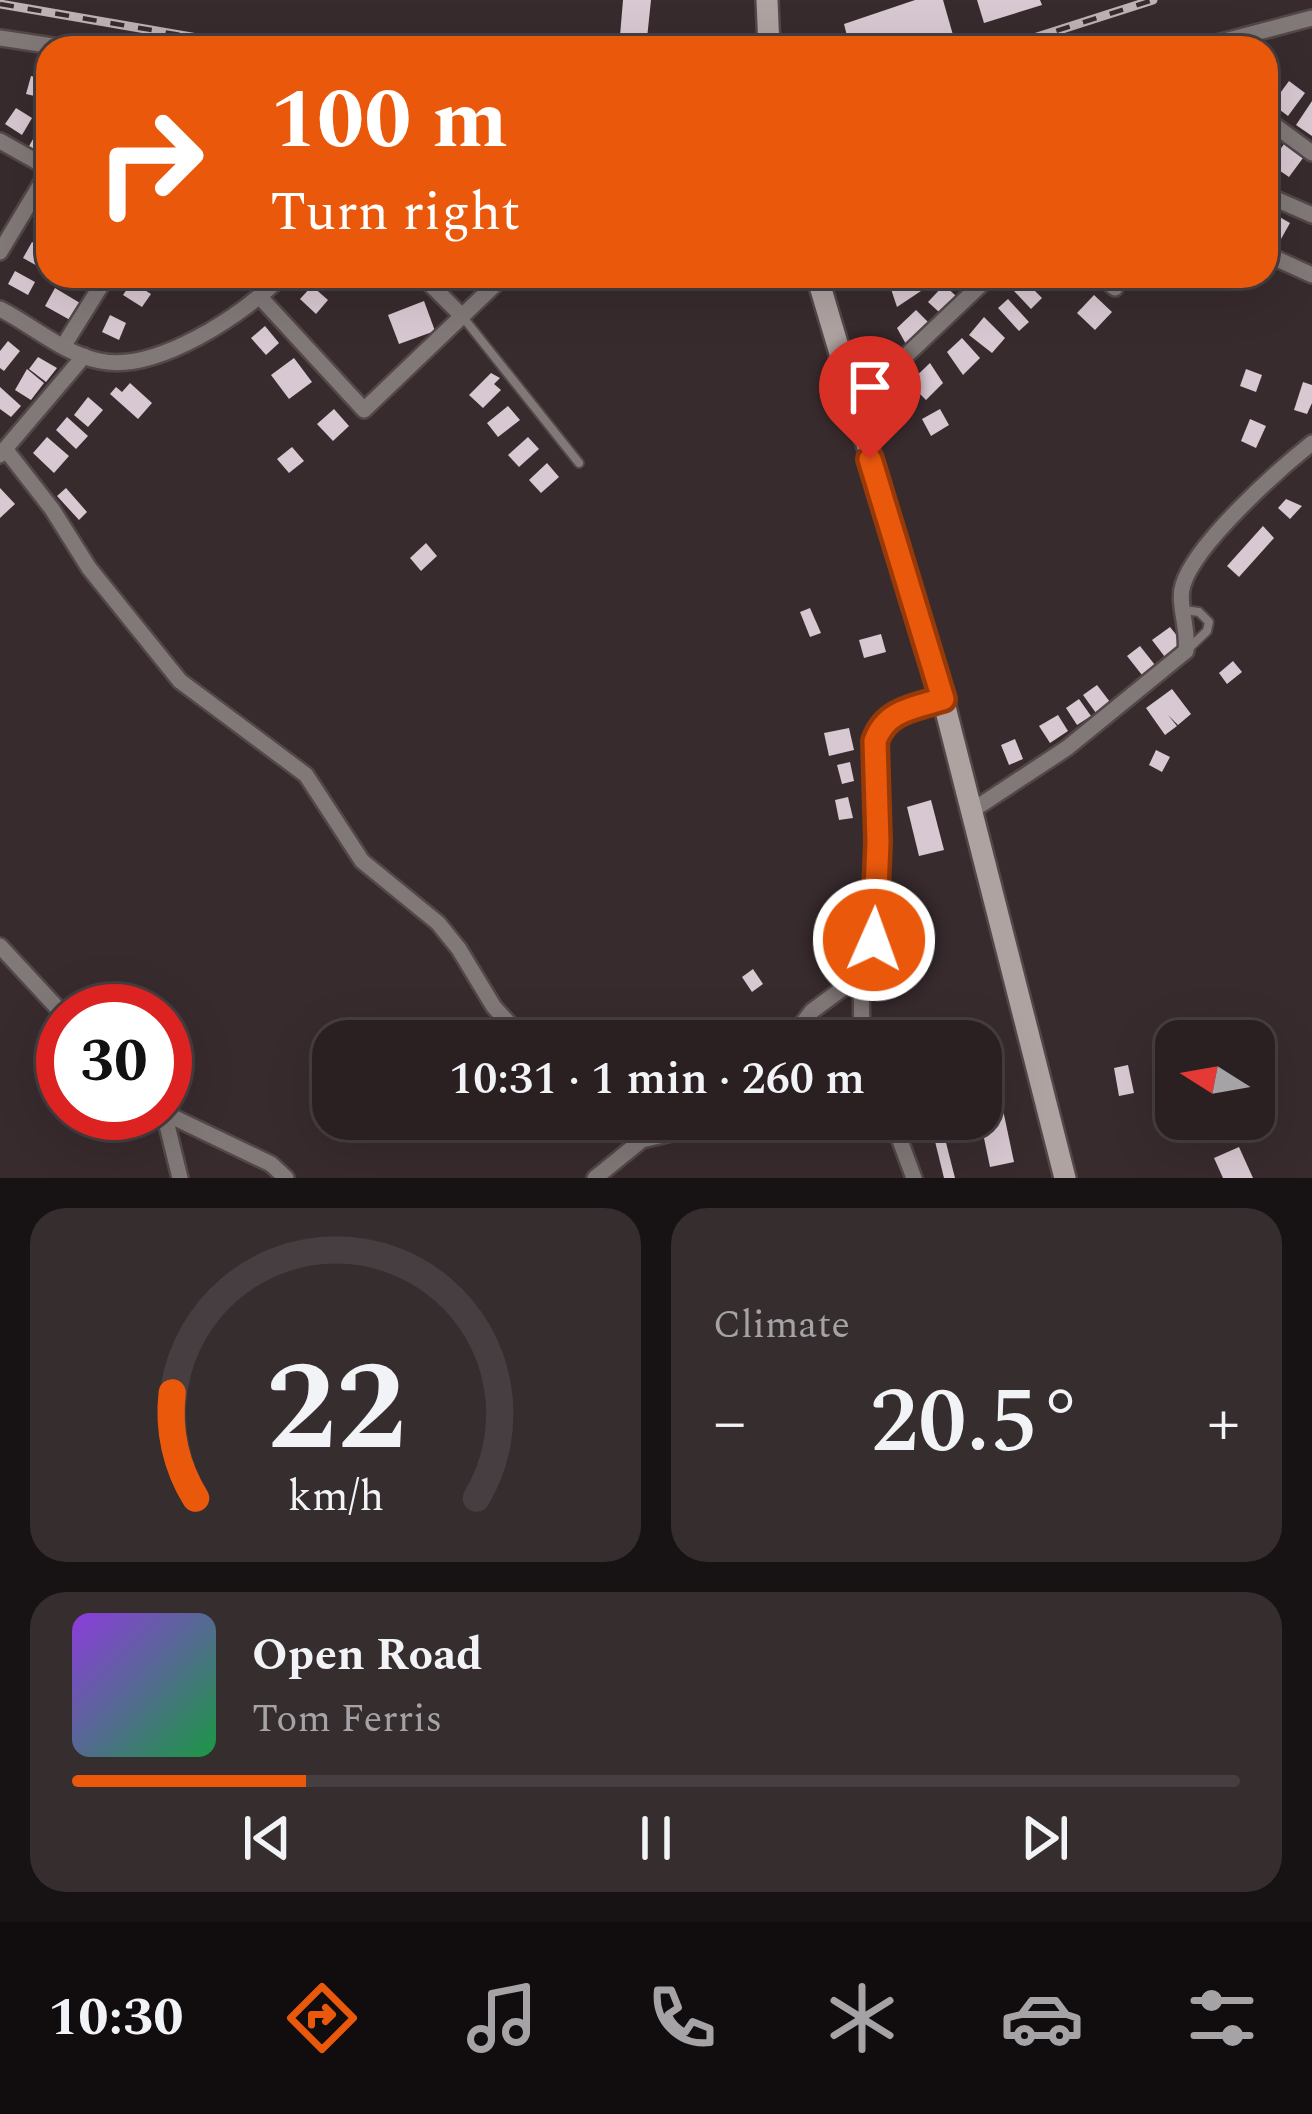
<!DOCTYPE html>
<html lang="en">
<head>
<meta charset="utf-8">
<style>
	:root { --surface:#2a2022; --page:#362d2f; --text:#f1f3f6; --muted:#a5a3a5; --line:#463e40; --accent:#ea580c }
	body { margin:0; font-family:Spectral,serif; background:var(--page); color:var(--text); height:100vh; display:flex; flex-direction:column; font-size:45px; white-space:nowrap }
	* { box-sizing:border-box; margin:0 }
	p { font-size:39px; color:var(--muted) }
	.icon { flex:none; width:66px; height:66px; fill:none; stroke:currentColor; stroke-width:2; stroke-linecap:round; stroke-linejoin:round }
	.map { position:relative; height:1178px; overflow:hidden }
	.drawer { display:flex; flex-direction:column; gap:30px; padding:30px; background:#171213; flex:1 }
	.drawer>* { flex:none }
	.hud { position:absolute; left:36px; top:36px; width:1242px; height:252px; border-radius:36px; box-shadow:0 12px 48px #0002,0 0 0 3px var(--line); background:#ea580c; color:#fff; overflow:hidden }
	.needle { width:78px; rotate:281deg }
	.controls { position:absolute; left:1155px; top:1020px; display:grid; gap:24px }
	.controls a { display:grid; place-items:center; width:120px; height:120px; border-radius:24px; background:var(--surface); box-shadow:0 12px 48px #0002,0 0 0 3px var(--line); font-size:60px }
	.speed { position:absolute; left:36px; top:984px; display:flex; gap:24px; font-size:60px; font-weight:700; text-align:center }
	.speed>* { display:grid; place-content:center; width:156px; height:156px; border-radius:50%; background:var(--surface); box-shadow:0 12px 48px #0002,0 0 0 3px var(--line); line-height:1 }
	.speed .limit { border:18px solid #d22; background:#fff; color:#111 }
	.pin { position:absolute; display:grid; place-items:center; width:102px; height:102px; color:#fff; margin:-123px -51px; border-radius:50% 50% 50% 0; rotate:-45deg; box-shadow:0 0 12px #0007 }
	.pin .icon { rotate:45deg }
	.me { position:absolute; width:132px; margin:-66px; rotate:2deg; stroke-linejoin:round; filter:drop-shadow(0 0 9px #0008) }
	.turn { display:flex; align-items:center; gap:42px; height:252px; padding:0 36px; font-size:54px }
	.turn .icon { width:156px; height:156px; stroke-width:2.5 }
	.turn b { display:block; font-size:84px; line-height:102px }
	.big { font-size:90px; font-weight:600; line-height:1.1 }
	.drawer .tile { flex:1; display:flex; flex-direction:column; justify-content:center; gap:18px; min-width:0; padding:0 42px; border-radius:36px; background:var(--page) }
	.drawer .dial { align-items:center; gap:0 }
	.dial svg { height:312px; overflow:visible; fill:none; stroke:var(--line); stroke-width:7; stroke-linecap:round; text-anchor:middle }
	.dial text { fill:var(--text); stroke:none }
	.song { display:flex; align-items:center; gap:36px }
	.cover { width:144px; height:144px; border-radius:18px; background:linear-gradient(135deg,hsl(270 70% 55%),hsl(140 70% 35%)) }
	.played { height:12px; border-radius:6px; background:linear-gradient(90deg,var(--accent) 20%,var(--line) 20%) }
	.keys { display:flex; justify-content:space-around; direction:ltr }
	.heat { display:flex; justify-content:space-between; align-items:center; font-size:66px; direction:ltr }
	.drawer .tiles { flex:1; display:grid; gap:30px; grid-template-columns:1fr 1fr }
	.tile:last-child { grid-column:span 2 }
	.trip { position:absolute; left:312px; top:1020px; width:690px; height:120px; border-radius:36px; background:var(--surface); box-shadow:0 12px 48px #0002,0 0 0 3px var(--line); font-weight:600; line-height:120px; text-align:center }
	.menu { display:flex; height:192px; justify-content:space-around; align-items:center; background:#110d0e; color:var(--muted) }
	.menu .icon { width:84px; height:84px }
	.menu .active { color:var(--accent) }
	.menu b { font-size:54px; color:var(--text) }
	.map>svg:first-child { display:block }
	.building { fill:#d8c8d1 }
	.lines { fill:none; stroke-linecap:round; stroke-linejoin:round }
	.lane-casing { stroke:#53474a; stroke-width:12 }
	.street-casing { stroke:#53474a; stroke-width:20 }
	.secondary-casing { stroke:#53474a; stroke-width:26 }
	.lane { stroke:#817978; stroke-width:8 }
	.street { stroke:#817978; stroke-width:15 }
	.secondary { stroke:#afa3a2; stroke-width:21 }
	.rail-casing { stroke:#bdb2b4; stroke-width:9 }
	.rail { stroke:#382b2e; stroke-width:4.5; stroke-dasharray:14; stroke-linecap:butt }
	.route-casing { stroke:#983908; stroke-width:30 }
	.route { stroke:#ea580c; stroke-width:21 }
</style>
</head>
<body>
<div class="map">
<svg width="1312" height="1178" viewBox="0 0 1312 1178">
	<rect width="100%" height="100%" fill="#382b2e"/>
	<g class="building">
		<polygon points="623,0 651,0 646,48 619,48"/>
		<polygon points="915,0 943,0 953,35 915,48 850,48 844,24"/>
		<polygon points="977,0 1040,0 1042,5 984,23"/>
		<polygon points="31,76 47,80 43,98 26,94"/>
		<polygon points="1289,81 1305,93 1288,116 1272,104"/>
		<polygon points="1312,101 1312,136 1296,125"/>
		<polygon points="16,108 32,118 22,135 5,124"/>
		<polygon points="48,127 48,163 28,148 38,130 44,134"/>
		<polygon points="1284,144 1303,158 1289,177 1270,164"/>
		<polygon points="1269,211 1290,223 1281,239 1266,230"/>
		<polygon points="32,242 48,251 41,268 23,258"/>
		<polygon points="15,271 35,282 28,295 8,284"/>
		<polygon points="911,276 921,291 897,307 891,289"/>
		<polygon points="1025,281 1042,298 1031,309 1014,291"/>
		<polygon points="132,282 151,294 142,307 123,295"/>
		<polygon points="944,285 956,296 940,313 928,302"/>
		<polygon points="312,286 328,300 316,314 300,299"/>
		<polygon points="55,288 80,303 70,320 45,306"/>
		<polygon points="1094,295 1112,312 1095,330 1077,313"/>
		<polygon points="1008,299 1029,322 1019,331 998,308"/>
		<polygon points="424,301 435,331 399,344 388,315"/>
		<polygon points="916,310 930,324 907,346 897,328"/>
		<polygon points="110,315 126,323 119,340 102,332"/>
		<polygon points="984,317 1005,338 992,353 969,335"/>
		<polygon points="265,326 279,343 266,355 251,338"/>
		<polygon points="962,338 980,358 963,375 947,352"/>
		<polygon points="8,341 20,351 4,371 0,368 0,351"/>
		<polygon points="38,357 57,368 46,382 29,369"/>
		<polygon points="294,358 312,382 289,399 271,375"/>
		<polygon points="930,363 943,383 926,400 909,383"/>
		<polygon points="27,369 44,383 31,400 15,390"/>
		<polygon points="1246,369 1262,375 1256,392 1240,386"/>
		<polygon points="491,373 500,378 494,384 501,390 483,408 469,395"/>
		<polygon points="1303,382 1312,385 1312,403 1307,414 1294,410"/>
		<polygon points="130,383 152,403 138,419 110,394 116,387 122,392"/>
		<polygon points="0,387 21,406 11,417 0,409"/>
		<polygon points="88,397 103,410 88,427 74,415"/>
		<polygon points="508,406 520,420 498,437 487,423"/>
		<polygon points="334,409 349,426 333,441 317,424"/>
		<polygon points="940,409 949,425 931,436 922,419"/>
		<polygon points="67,417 88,436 76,449 56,430"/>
		<polygon points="1250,419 1266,426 1256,448 1241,441"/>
		<polygon points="47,437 69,456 54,473 33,453"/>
		<polygon points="528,437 539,449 519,467 508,455"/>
		<polygon points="292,447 304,461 289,473 277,459"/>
		<polygon points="547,463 559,477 541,493 529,480"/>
		<polygon points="0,488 15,504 0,518"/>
		<polygon points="66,488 87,512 79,520 57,496"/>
		<polygon points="1286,499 1302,506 1290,519 1278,508"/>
		<polygon points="1263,526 1274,538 1239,577 1227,566"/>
		<polygon points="426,543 437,556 421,571 410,558"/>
		<polygon points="810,608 821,633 810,637 800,612"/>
		<polygon points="1170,627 1186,647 1168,661 1152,640"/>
		<polygon points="881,634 886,652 864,658 859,640"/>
		<polygon points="1140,646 1155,665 1142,675 1127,656"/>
		<polygon points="1233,661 1242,672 1227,684 1219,673"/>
		<polygon points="1097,685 1110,702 1096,713 1083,695"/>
		<polygon points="1172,689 1191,714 1178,725 1168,715 1177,726 1165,735 1146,708"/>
		<polygon points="1079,699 1091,716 1077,725 1066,708"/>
		<polygon points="1058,715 1068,731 1050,743 1039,726"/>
		<polygon points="849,728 854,750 829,756 824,733"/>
		<polygon points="1015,739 1023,759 1009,765 1001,745"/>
		<polygon points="1156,750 1170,757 1162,772 1149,765"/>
		<polygon points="850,762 854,781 842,784 837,765"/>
		<polygon points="848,797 853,818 839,820 835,800"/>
		<polygon points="931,800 944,850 919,856 907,807"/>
		<polygon points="753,969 763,984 752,992 742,977"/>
		<polygon points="1128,1065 1134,1093 1119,1096 1114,1068"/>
		<polygon points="999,1091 1014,1162 990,1167 980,1119 981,1095"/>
		<polygon points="941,1123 955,1178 944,1178 931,1125"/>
		<polygon points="1239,1147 1253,1178 1223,1178 1214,1158"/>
	</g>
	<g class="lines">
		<defs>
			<g id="lane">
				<polyline points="462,316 579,463"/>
				<polyline points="1184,610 1199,612 1209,622 1207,631 1187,650"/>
			</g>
			<g id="street">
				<polyline points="0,38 66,48"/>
				<polyline points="1198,48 1312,18"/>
				<polyline points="1266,119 1312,153"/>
				<polyline points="0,141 48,168"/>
				<polyline points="1271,197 1312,215"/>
				<polyline points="0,252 48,172"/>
				<polyline points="1266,254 1312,275"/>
				<polyline points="422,276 462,316"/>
				<polyline points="1101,276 1115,288"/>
				<polyline points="260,297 364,410 504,276"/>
				<path d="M0 309C32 325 64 354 100 361 156 373 243 315 282 276"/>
				<polyline points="64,345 107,276"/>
				<polyline points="850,390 892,369 990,276"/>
				<polyline points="6,450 52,509 89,568 180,681 306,775 362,861 438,923 459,949 494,1007 525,1041"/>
				<polyline points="0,455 84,356"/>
				<path d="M973 810 1067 748 1186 651C1189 629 1177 603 1183 585 1195 544 1278 470 1312 443"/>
				<polyline points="0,946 63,1014"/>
				<polyline points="789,1041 812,1011 861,975"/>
				<polyline points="862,1041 861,975 874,940 878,842 875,741 889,717 943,699"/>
				<polyline points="165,1110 175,1118 271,1164 286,1178"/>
				<polyline points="164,1113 180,1178"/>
				<polyline points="655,1119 680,1131"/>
				<polyline points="892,1119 914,1178"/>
				<polyline points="595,1178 642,1140 680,1131 704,1119"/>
			</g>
			<g id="secondary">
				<polyline points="767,0 769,48"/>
				<polyline points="817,276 943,699 1065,1178"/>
			</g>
		</defs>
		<use href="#lane" class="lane-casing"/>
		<use href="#street" class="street-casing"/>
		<use href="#secondary" class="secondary-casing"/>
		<use href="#lane" class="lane"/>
		<use href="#street" class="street"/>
		<use href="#secondary" class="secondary"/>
		<defs>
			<g id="rail">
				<polyline points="0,4 256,48"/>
				<polyline points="1003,48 1153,0"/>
			</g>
		</defs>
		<use href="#rail" class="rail-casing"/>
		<use href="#rail" class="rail"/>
	</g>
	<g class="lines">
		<defs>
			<path id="route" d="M870 459 943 699C914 708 886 710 875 741L878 842 874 940"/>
		</defs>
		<use href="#route" class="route-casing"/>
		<use href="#route" class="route"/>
	</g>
</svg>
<div class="controls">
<a><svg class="needle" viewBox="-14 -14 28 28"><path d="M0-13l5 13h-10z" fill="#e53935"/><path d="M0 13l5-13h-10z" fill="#a5a3a5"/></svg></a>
</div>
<div class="speed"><div class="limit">30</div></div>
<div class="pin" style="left:870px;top:459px;background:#d93025"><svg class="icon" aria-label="arrive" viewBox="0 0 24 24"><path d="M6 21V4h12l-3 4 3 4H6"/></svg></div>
<svg class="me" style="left:874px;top:940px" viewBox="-20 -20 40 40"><circle r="17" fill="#ea580c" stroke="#fff" stroke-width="3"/><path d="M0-11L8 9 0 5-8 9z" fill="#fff"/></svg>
<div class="trip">10:31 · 1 min · 260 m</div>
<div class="hud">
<div class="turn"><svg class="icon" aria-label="right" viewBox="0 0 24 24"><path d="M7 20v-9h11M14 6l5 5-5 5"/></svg><div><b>100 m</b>Turn right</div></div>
</div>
</div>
<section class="drawer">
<div class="tiles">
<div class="tile dial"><svg viewBox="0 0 100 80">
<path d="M14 69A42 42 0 1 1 86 69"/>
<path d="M14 69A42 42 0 0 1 8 42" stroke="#ea580c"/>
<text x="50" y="56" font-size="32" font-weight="700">22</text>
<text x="50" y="72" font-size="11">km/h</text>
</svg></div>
<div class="tile"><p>Climate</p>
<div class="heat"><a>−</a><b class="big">20.5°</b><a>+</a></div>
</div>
<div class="tile">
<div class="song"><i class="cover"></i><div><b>Open Road</b><p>Tom Ferris</p></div></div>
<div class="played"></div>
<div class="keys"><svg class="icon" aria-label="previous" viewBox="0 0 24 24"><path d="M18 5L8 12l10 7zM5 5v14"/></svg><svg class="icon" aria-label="pause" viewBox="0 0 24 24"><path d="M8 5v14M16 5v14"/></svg><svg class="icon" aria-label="next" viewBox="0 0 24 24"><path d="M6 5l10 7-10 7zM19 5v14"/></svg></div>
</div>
</div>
</section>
<nav class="menu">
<b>10:30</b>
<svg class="icon active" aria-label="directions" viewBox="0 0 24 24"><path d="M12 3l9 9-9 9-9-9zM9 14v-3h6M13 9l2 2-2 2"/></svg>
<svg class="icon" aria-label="music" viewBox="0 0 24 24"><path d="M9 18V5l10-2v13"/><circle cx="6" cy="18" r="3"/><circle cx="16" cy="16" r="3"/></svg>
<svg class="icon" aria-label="phone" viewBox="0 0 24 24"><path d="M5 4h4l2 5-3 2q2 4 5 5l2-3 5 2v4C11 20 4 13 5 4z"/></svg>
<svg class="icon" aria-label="climate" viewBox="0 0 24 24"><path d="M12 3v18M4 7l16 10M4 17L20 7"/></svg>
<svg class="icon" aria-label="car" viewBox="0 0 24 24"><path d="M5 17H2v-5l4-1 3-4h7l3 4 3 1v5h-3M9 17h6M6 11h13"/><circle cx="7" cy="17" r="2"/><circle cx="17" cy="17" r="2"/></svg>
<svg class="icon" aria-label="filters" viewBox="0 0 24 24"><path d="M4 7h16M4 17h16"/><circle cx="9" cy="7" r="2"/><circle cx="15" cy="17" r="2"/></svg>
</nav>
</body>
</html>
